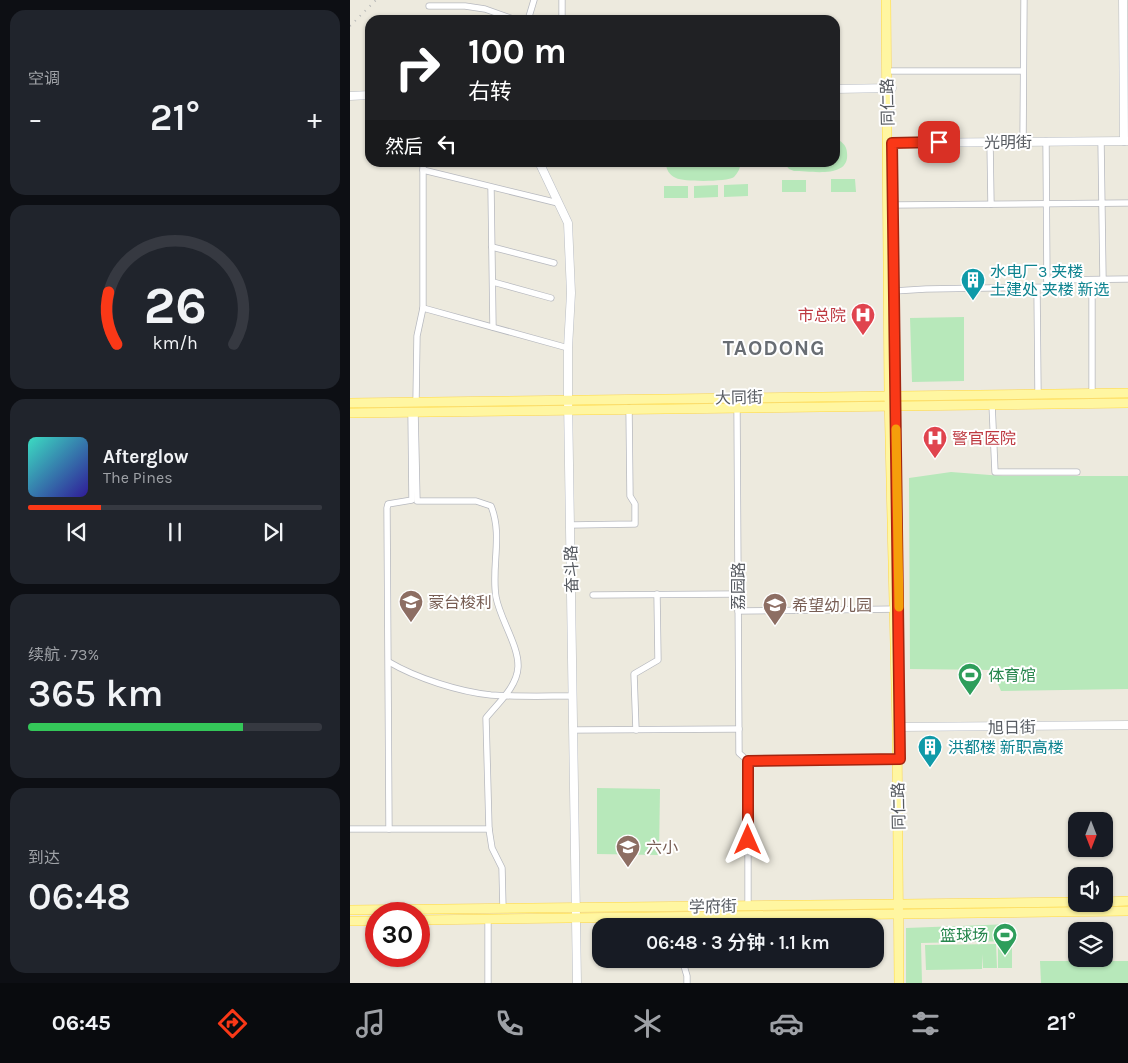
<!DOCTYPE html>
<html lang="zh">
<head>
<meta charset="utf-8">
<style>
	:root { --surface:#171b24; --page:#20242c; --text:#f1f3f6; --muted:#9ea1a6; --line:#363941; --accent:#fa3817 }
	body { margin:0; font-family:Karla,"Noto Sans SC",sans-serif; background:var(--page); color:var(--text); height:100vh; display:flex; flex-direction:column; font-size:19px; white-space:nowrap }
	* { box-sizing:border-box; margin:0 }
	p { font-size:16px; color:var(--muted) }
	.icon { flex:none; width:28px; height:28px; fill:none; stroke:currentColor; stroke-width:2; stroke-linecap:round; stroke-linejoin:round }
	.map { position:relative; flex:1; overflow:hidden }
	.panel { display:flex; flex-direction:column; gap:10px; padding:10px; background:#0d0f14; width:350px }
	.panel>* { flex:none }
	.banner { position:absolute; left:15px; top:15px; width:475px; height:152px; border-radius:15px; box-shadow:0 1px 4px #0004; background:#202124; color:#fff; overflow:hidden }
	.needle { width:32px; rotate:180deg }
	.buttons { position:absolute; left:718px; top:812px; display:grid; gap:10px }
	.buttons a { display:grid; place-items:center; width:45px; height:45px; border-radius:10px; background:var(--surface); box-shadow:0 1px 4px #0004; font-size:25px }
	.speed { position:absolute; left:15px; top:902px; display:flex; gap:10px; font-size:25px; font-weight:700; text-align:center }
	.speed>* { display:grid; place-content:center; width:65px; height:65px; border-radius:50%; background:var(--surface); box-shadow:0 1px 4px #0004; line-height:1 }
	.speed .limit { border:8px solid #d22; background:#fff; color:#111 }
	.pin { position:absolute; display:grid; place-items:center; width:42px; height:42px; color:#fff; margin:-21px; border-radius:10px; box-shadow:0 2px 8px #0006 }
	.me { position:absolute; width:55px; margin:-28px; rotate:0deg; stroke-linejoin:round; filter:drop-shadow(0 0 4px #0008) }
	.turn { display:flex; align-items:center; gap:18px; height:105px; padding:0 20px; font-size:22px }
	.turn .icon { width:65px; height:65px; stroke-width:2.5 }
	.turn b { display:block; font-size:35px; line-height:42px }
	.then { display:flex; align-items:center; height:48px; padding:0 20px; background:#0003; gap:10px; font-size:19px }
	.big { font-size:38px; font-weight:600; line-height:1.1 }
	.panel .widget { flex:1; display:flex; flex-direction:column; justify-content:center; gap:8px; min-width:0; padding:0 18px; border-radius:15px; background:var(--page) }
	.panel .dial { align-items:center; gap:0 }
	.dial svg { height:130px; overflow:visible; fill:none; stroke:var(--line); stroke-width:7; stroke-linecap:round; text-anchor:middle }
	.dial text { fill:var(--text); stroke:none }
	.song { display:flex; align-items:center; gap:15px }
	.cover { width:60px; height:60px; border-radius:8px; background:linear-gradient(135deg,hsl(170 70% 55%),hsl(250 70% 35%)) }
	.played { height:5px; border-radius:2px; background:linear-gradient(90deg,var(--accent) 25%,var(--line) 25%) }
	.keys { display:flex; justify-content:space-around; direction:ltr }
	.heat { display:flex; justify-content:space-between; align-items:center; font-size:28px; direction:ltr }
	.charge { height:8px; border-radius:4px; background:linear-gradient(90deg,#34c759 73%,var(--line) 0) }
	.trip { position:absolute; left:242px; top:918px; width:292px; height:50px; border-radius:15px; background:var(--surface); box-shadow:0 1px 4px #0004; font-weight:600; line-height:50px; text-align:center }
	.menu { display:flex; height:80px; justify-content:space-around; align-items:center; background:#090b0e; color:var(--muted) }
	.menu .icon { width:35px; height:35px }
	.menu .current { color:var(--accent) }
	.menu b { font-size:22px; color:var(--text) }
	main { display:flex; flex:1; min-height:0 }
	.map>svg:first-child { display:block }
	.green { fill:#b7e8ba }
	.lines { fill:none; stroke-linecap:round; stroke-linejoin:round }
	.street-casing { stroke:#b7b9bf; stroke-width:7 }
	.secondary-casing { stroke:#b9bdc4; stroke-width:9 }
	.primary-casing { stroke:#ffd745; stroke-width:10 }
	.street { stroke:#fff; stroke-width:5.5 }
	.secondary { stroke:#fff; stroke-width:8 }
	.primary { stroke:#fff6a1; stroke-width:9 }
	.rail { stroke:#b3b4b4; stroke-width:2; stroke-dasharray:1 6; stroke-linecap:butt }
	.route-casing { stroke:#a2240f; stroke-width:12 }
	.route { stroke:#fa3817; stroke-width:9 }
	.slow { stroke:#f59e0b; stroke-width:9 }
	.labels { text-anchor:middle; stroke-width:4; stroke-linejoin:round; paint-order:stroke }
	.street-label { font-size:16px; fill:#575b61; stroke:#fff }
	.culture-label { font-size:16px; fill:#0d838f; stroke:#fff; text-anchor:start }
	.health-label { font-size:16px; fill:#be3a42; stroke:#fff; text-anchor:end }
	.education-label { font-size:16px; fill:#785e54; stroke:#fff; text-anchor:start }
	.leisure-label { font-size:16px; fill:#27864d; stroke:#fff; text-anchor:start }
	.district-label { font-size:21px; font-weight:bold; letter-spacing:1px; fill:#686d73; stroke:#fff }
</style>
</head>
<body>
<main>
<section class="panel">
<div class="widget"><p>空调</p>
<div class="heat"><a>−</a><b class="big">21°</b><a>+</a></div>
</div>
<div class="widget dial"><svg viewBox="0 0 100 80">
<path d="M14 69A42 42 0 1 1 86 69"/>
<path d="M14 69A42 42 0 0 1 9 37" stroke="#fa3817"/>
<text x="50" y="56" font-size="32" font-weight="700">26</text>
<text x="50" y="72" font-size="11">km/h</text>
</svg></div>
<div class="widget">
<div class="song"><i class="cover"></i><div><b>Afterglow</b><p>The Pines</p></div></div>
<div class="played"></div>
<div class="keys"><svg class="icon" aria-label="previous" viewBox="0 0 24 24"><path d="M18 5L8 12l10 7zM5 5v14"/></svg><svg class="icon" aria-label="pause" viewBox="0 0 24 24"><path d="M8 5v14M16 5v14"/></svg><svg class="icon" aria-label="next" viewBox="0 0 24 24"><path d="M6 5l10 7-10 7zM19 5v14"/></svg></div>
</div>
<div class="widget"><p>续航 · 73%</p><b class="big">365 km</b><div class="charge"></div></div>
<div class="widget"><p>到达</p><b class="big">06:48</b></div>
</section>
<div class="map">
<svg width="778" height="983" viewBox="0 0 778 983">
	<rect width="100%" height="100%" fill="#edeade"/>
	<g class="green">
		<path d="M485 138C491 141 497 145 497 153 500 179 461 171 444 171L439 169 434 163 485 162Z"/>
		<path d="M316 163 390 162 391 163C390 168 388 173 384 177 377 182 334 182 326 178 319 175 316 169 316 163Z"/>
		<polygon points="481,179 505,179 506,192 481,192"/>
		<rect x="432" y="180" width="24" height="12"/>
		<polygon points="398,184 398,196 374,197 374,185"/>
		<polygon points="368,185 368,197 344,198 344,186"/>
		<rect x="314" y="186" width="24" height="12"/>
		<polygon points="614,317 614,381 562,382 560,318"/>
		<polygon points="601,472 653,476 778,476 778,689 651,691 642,670 560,669 559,478"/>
		<polygon points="247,788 310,789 309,855 247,854"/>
		<polygon points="661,924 661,941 571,943 572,983 556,983 556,928"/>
		<polygon points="646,944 647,968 633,968 632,954 632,969 576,970 575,945"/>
		<rect x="648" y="944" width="14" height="24"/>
		<polygon points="690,961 778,961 778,983 691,983"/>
	</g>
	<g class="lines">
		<defs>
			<g id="street">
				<polyline points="79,6 115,6 135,9 166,20"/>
				<polyline points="178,20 184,0"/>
				<polyline points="212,20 212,0"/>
				<polyline points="542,71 673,71"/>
				<polyline points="751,141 753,279"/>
				<polyline points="640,142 641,204"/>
				<polyline points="673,142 674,0"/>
				<polyline points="73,170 208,203"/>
				<polyline points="141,188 143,327"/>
				<polyline points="543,205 778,203"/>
				<polyline points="142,247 204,263"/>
				<polyline points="697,280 778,279"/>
				<polyline points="742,280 742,393"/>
				<polyline points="143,282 201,298"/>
				<polyline points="687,288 688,393"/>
				<polyline points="544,291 576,289 695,287 697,285 696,141"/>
				<polyline points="73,308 218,348"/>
				<polyline points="66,402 67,336 73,308 73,162"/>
				<polyline points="642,404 645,472 727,472"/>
				<polyline points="387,407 389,753 398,761"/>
				<polyline points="61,412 62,500 38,504 37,508 39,829 139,829"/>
				<path d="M65 412 67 501H126L141 506C153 535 141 567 146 597 150 619 169 646 168 667 167 687 148 703 136 718L139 829 142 848 152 868 153 909"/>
				<polyline points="221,525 285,524 285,504 280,496 279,408"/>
				<polyline points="243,595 388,594"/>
				<polyline points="388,611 549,609"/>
				<path d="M39 662C66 678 110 692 141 695 168 697 196 696 222 696"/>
				<polyline points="223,730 389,729"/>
				<polyline points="286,730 284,674 308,660 307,594"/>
				<polyline points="398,761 550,759"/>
				<polyline points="398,761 398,906"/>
				<polyline points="0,829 39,829"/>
				<polyline points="330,917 331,926"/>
				<polyline points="138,920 138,983"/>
				<polyline points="332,959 337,976 337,983"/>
			</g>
			<g id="secondary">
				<polyline points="773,0 774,141"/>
				<polyline points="485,89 542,88"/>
				<polyline points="0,96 20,95"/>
				<polyline points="538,143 778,141"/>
				<polyline points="189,162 218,223 221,293 218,348 218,399 227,983"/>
				<polyline points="547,727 778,725"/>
			</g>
			<g id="primary">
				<polyline points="536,0 539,396 547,727 549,983"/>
				<polyline points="545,328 546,418"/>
				<polyline points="0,403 778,393"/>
				<polyline points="0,413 778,403"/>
				<polyline points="754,902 778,901"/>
				<polyline points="0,910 726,902"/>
				<polyline points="69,920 778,911"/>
				<polyline points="0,921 26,921"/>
			</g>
		</defs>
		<use href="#street" class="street-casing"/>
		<use href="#secondary" class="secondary-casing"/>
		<use href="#primary" class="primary-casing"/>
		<use href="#street" class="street"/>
		<use href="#secondary" class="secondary"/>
		<use href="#primary" class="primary"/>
		<polyline class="rail" points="0,26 26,0"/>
	</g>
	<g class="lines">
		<defs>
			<polyline id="route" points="398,840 398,761 550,759 542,143 589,142"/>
		</defs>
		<use href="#route" class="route-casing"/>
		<use href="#route" class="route"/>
		<polyline class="slow" points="546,429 549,607"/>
	</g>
	<defs>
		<symbol id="building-pin" viewBox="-11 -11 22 30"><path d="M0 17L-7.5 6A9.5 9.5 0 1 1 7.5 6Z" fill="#0f9aa8" stroke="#fff"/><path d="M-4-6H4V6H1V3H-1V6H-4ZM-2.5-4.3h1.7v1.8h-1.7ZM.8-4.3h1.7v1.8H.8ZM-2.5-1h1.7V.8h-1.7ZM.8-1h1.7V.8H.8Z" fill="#fff"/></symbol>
		<symbol id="hospital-pin" viewBox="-11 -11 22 30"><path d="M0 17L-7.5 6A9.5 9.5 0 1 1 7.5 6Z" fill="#e0444e" stroke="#fff"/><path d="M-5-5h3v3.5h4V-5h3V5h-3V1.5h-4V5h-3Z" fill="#fff"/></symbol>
		<symbol id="school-pin" viewBox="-11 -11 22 30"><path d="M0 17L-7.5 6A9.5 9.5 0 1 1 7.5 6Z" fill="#8d6e63" stroke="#fff"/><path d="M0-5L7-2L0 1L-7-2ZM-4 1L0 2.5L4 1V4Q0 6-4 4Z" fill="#fff"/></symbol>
		<symbol id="stadium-pin" viewBox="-11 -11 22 30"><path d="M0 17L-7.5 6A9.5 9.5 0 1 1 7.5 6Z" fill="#2e9e5b" stroke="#fff"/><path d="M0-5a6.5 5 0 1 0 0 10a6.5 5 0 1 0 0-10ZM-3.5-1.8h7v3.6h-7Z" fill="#fff"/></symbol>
	</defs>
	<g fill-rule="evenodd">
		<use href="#building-pin" x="609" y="266" width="28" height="38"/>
		<use href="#hospital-pin" x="499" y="301" width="28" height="38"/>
		<use href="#hospital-pin" x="571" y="424" width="28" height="38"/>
		<use href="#school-pin" x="47" y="588" width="28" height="38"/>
		<use href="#school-pin" x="411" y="591" width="28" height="38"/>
		<use href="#stadium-pin" x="606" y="661" width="28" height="38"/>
		<use href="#building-pin" x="566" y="733" width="28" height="38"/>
		<use href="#school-pin" x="264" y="833" width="28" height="38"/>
		<use href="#stadium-pin" x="641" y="921" width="28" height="38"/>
	</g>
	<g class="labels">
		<g class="street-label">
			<text transform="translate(537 102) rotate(-91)" y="6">同仁路</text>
			<text x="658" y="148">光明街</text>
			<text transform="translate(389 397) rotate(-1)" y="6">大同街</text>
			<text transform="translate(221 569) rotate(-91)" y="6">奋斗路</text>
			<text transform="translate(388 586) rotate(-90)" y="6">荔园路</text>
			<text transform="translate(662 727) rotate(-1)" y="6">旭日街</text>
			<text transform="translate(548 806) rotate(-91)" y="6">同仁路</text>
			<text transform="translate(363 906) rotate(-1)" y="6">学府街</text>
		</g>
		<g class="culture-label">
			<text x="640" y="277">水电厂3 夹楼<tspan x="640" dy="18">土建处 夹楼 新选</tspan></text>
			<text x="598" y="753">洪都楼 新职高楼</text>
		</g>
		<g class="health-label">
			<text x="496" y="321">市总院</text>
			<text x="602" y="444" text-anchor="start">警官医院</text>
		</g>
		<g class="education-label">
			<text x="78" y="608">蒙台梭利</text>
			<text x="442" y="611">希望幼儿园</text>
			<text x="296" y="853">六小</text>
		</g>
		<g class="leisure-label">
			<text x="638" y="681">体育馆</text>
			<text x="638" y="941" text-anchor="end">篮球场</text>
		</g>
		<g class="district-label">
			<text x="424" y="355">TAODONG</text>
		</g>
	</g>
</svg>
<div class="buttons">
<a><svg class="needle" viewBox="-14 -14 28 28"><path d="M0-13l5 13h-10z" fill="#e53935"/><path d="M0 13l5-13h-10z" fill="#9ea1a6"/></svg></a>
<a><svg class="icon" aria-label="sound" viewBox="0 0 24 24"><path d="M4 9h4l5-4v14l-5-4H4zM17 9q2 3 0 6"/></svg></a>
<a><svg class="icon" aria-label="layers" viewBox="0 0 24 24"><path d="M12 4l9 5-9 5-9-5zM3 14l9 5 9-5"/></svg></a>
</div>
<div class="speed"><div class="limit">30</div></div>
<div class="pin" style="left:589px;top:142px;background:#d93025"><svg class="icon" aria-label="arrive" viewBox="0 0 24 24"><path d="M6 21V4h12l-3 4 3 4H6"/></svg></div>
<svg class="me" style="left:398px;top:840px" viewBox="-20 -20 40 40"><path d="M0-17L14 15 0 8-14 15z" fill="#fa3817" stroke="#fff" stroke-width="4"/></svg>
<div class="trip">06:48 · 3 分钟 · 1.1 km</div>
<div class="banner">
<div class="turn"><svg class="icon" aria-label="right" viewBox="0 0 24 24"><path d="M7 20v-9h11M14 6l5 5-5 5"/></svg><div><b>100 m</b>右转</div></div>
<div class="then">然后<svg class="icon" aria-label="left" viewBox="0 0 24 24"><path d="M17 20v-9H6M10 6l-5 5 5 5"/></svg></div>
</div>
</div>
</main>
<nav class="menu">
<b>06:45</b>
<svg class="icon current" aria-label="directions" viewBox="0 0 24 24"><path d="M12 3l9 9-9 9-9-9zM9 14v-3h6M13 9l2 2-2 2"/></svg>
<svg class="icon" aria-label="music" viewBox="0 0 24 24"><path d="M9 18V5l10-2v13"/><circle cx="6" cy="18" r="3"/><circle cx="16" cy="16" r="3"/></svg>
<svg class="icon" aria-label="phone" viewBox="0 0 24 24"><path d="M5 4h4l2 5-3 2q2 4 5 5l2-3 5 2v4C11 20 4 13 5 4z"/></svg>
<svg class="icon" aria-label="climate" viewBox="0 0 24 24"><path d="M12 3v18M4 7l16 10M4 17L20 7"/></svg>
<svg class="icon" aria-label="car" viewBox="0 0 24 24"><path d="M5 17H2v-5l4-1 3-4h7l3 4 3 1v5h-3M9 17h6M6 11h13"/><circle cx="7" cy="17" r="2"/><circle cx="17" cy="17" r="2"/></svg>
<svg class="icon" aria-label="filters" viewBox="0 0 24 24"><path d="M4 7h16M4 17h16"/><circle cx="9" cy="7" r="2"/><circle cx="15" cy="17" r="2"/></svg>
<b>21°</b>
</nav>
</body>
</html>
